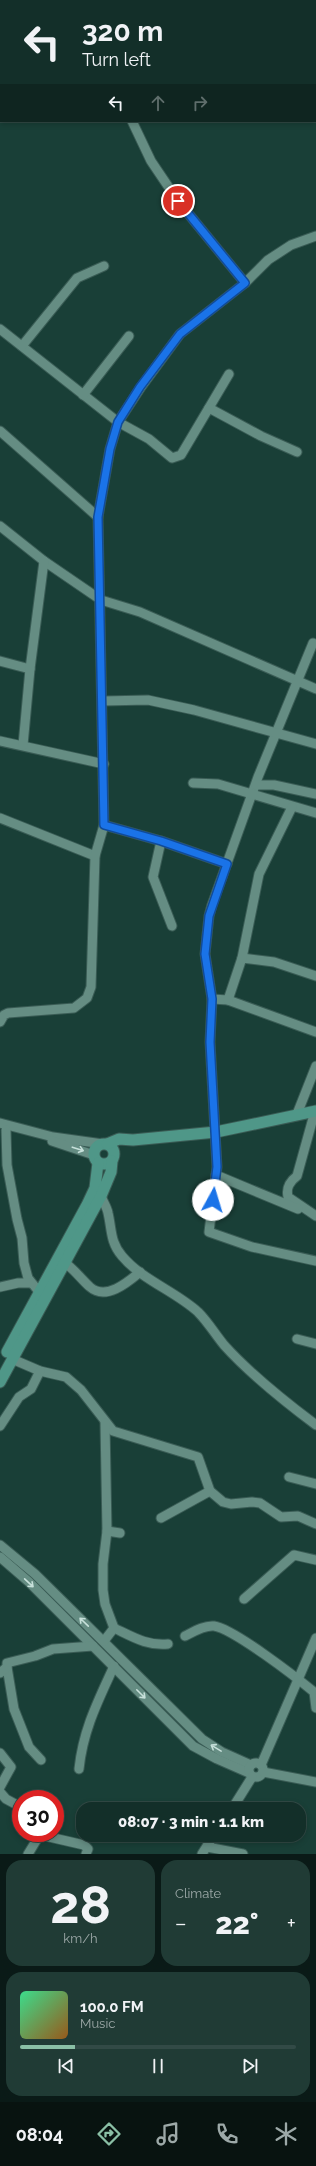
<!DOCTYPE html>
<html lang="en">
<head>
<meta charset="utf-8">
<style>
	:root { --surface:#132f29; --page:#203b35; --text:#f1f3f6; --muted:#9da9a8; --line:#324a46; --accent:#8abfa5 }
	body { margin:0; font-family:Raleway,sans-serif; background:var(--page); color:var(--text); height:100vh; display:flex; flex-direction:column; font-size:15px; white-space:nowrap }
	* { box-sizing:border-box; margin:0 }
	p { font-size:13px; color:var(--muted) }
	.icon { flex:none; width:22px; height:22px; fill:none; stroke:currentColor; stroke-width:2; stroke-linecap:round; stroke-linejoin:round }
	.map { position:relative; height:1854px; overflow:hidden }
	.drawer { display:flex; flex-direction:column; gap:6px; padding:6px; background:#0a1a17; flex:1 }
	.drawer>* { flex:none }
	.top-card { position:absolute; left:0px; top:0px; width:316px; height:122px; box-shadow:0 2px 6px #0003,0 0 0 1px var(--line); background:#132f29; color:var(--text); overflow:hidden }
	.speed { position:absolute; left:12px; top:1790px; display:flex; gap:8px; font-size:20px; font-weight:700; text-align:center }
	.speed>* { display:grid; place-content:center; width:52px; height:52px; border-radius:50%; background:var(--surface); box-shadow:0 2px 6px #0003,0 0 0 1px var(--line); line-height:1 }
	.speed .limit { border:6px solid #d22; background:#fff; color:#111 }
	.pin { position:absolute; display:grid; place-items:center; width:34px; height:34px; color:#fff; margin:-17px; border:2px solid #fff; border-radius:50%; box-shadow:0 1px 4px #0007 }
	.me { position:absolute; width:44px; margin:-22px; rotate:6deg; stroke-linejoin:round; filter:drop-shadow(0 0 3px #0008) }
	.turn { display:flex; align-items:center; gap:14px; height:84px; padding:0 16px; font-size:18px }
	.turn .icon { width:52px; height:52px; stroke-width:2.5 }
	.turn b { display:block; font-size:28px; line-height:34px }
	.lanes { display:flex; align-items:center; height:38px; padding:0 16px; background:#0003; justify-content:center; gap:20px; direction:ltr }
	.lanes .off { opacity:.35 }
	.big { font-size:30px; font-weight:800; line-height:1.1 }
	.drawer .tile { flex:1; display:flex; flex-direction:column; justify-content:center; gap:6px; min-width:0; padding:0 14px; border-radius:16px; background:var(--page) }
	.drawer .dial { align-items:center; gap:0 }
	.dial b { font-size:52px; line-height:1 }
	.song { display:flex; align-items:center; gap:12px }
	.cover { width:48px; height:48px; border-radius:6px; background:linear-gradient(135deg,hsl(150 70% 55%),hsl(30 70% 35%)) }
	.played { height:4px; border-radius:2px; background:linear-gradient(90deg,var(--accent) 20%,var(--line) 20%) }
	.keys { display:flex; justify-content:space-around; direction:ltr }
	.heat { display:flex; justify-content:space-between; align-items:center; font-size:22px; direction:ltr }
	.drawer .tiles { flex:1; display:grid; gap:6px; grid-template-columns:1fr 1fr }
	.tile:last-child { grid-column:span 2 }
	.trip { position:absolute; left:76px; top:1802px; width:230px; height:40px; border-radius:16px; background:var(--surface); box-shadow:0 2px 6px #0003,0 0 0 1px var(--line); font-weight:800; line-height:40px; text-align:center }
	.menu { display:flex; height:64px; justify-content:space-around; align-items:center; background:#081310; color:var(--muted) }
	.menu .icon { width:28px; height:28px }
	.menu .selected { color:var(--accent) }
	.menu b { font-size:18px; color:var(--text) }
	.map>svg:first-child { display:block }
	.lines { fill:none; stroke-linecap:round; stroke-linejoin:round }
	.minor-casing { stroke:#3a5c55; stroke-width:11 }
	.major-casing { stroke:#3a5c55; stroke-width:13 }
	.minor { stroke:#658d83; stroke-width:9 }
	.major { stroke:#4f9788; stroke-width:11 }
	.oneway { stroke:#c7e0da }
	.route-casing { stroke:#114b97; stroke-width:10 }
	.route { stroke:#1a73e8; stroke-width:7 }
</style>
</head>
<body>
<div class="map">
<svg width="316" height="1854" viewBox="0 0 316 1854">
	<rect width="100%" height="100%" fill="#193f37"/>
	<g class="lines">
		<defs>
			<g id="minor">
				<polyline points="132,121 151,161 178,201 245,283"/>
				<polyline points="0,329 118,422 149,439 172,458 181,455 229,374"/>
				<polyline points="22,346 77,278 104,266"/>
				<polyline points="83,395 129,336"/>
				<polyline points="209,408 261,436 297,452"/>
				<polyline points="0,431 98,517"/>
				<polyline points="0,526 44,561 101,600 140,612 316,689"/>
				<polyline points="313,643 258,777 212,905 209,916 205,954 212,999 210,1042 217,1167 209,1232 252,1247 316,1261"/>
				<polyline points="0,661 30,669"/>
				<polyline points="103,701 148,700 194,710 316,744"/>
				<polyline points="0,741 104,764"/>
				<polyline points="23,745 30,669 44,561"/>
				<polyline points="193,783 218,784 316,813"/>
				<polyline points="256,785 274,785 316,794"/>
				<polyline points="0,818 95,856"/>
				<polyline points="104,825 161,841 227,864"/>
				<polyline points="161,841 153,877 172,926"/>
				<polyline points="242,958 274,962 316,976"/>
				<polyline points="212,999 228,1000 316,1032"/>
				<polyline points="228,1000 242,958 259,874 292,807"/>
				<polyline points="0,1022 4,1015 8,1013 74,1008 87,998 91,987 95,856 104,825 98,517 110,449 118,422 141,387 180,334 245,283 268,260 291,245 316,236"/>
				<path d="M315 1111 297 1176C289 1182 286 1188 288 1197L316 1216"/>
				<polyline points="297,1114 316,1066"/>
				<polyline points="0,1123 53,1137 103,1144"/>
				<polyline points="6,1130 7,1165 17,1219 22,1238 24,1263 28,1278 40,1293"/>
				<polyline points="52,1141 94,1155"/>
				<polyline points="216,1175 298,1209"/>
				<path d="M101 1196C103 1202 107 1207 108 1213 112 1230 110 1242 122 1256 142 1280 175 1291 198 1312 208 1322 215 1334 224 1345 251 1375 284 1401 316 1425"/>
				<path d="M65 1263C75 1270 81 1279 90 1287 106 1301 128 1282 140 1272"/>
				<polyline points="0,1287 18,1283 31,1283"/>
				<polyline points="297,1339 316,1344"/>
				<polyline points="12,1359 40,1371 66,1377 81,1390 113,1431 198,1457 210,1491 223,1502 231,1504 252,1502 260,1503 281,1517 298,1516 316,1524"/>
				<polyline points="0,1426 19,1397 31,1389 40,1371"/>
				<polyline points="289,1477 316,1484"/>
				<polyline points="161,1518 210,1491"/>
				<polyline points="107,1531 120,1533"/>
				<polyline points="0,1545 35,1574 202,1739 222,1752 251,1765"/>
				<polyline points="0,1557 29,1582 193,1746 217,1759 249,1773"/>
				<polyline points="244,1599 294,1555 316,1560"/>
				<path d="M114 1628C133 1637 147 1646 168 1644"/>
				<path d="M185 1636C193 1632 204 1625 214 1626 234 1629 297 1678 314 1692L316 1708"/>
				<polyline points="104,1641 114,1628 105,1604 103,1590 103,1564 107,1531 105,1423"/>
				<polyline points="7,1667 14,1709 29,1747 41,1760"/>
				<polyline points="0,1673 7,1667 7,1663 35,1656 53,1649 93,1646"/>
				<polyline points="0,1753 11,1767 0,1787"/>
				<circle cx="256" cy="1770" r="7"/>
				<polyline points="261,1765 316,1638"/>
				<path d="M79 1769C83 1730 98 1701 114 1666"/>
				<polyline points="263,1772 316,1782"/>
				<polyline points="0,1792 6,1799 19,1806"/>
				<polyline points="232,1809 252,1777"/>
				<polyline points="207,1847 243,1854"/>
				<polyline points="28,1854 39,1836 45,1836 84,1845 88,1849 86,1854"/>
				<polyline points="202,1854 214,1835"/>
			</g>
			<g id="major">
				<circle cx="104" cy="1154" r="10"/>
				<polyline points="107,1144 119,1139 133,1140 216,1132 316,1111"/>
				<polyline points="7,1352 87,1205 95,1188 98,1163"/>
				<polyline points="0,1382 101,1196 111,1172 112,1161"/>
			</g>
		</defs>
		<use href="#minor" class="minor-casing"/>
		<use href="#major" class="major-casing"/>
		<use href="#minor" class="minor"/>
		<use href="#major" class="major"/>
	</g>
	<defs><path id="oneway-shaft" d="M-6 0H5M1.5-3L5.5 0L1.5 3" fill="none" stroke-width="1.6" stroke-linecap="round" stroke-linejoin="round"/></defs>
	<g class="oneway">
		<use href="#oneway-shaft" transform="translate(78 1149) rotate(18)"/>
		<use href="#oneway-shaft" transform="translate(29 1583) rotate(43)"/>
		<use href="#oneway-shaft" transform="translate(84 1622) rotate(-136)"/>
		<use href="#oneway-shaft" transform="translate(141 1694) rotate(45)"/>
		<use href="#oneway-shaft" transform="translate(216 1748) rotate(-149)"/>
	</g>
	<g class="lines">
		<defs>
			<polyline id="route" points="178,201 245,283 180,334 140,387 118,422 110,449 98,517 104,825 161,841 227,864 209,916 205,954 212,999 210,1042 217,1167 213,1200"/>
		</defs>
		<use href="#route" class="route-casing"/>
		<use href="#route" class="route"/>
	</g>
</svg>
<div class="speed"><div class="limit">30</div></div>
<div class="pin" style="left:178px;top:201px;background:#d93025"><svg class="icon" aria-label="arrive" viewBox="0 0 24 24"><path d="M6 21V4h12l-3 4 3 4H6"/></svg></div>
<svg class="me" style="left:213px;top:1200px" viewBox="-20 -20 40 40"><circle r="19" fill="#fff"/><path d="M0-13L10 11 0 6-10 11z" fill="#1a73e8"/></svg>
<div class="trip">08:07 · 3 min · 1.1 km</div>
<div class="top-card">
<div class="turn"><svg class="icon" aria-label="left" viewBox="0 0 24 24"><path d="M17 20v-9H6M10 6l-5 5 5 5"/></svg><div><b>320 m</b>Turn left</div></div>
<div class="lanes"><svg class="icon" aria-label="left" viewBox="0 0 24 24"><path d="M17 20v-9H6M10 6l-5 5 5 5"/></svg><svg class="icon off" aria-label="ahead" viewBox="0 0 24 24"><path d="M12 20V5M6 11l6-6 6 6"/></svg><svg class="icon off" aria-label="right" viewBox="0 0 24 24"><path d="M7 20v-9h11M14 6l5 5-5 5"/></svg></div>
</div>
</div>
<section class="drawer">
<div class="tiles">
<div class="tile dial"><b>28</b><p>km/h</p></div>
<div class="tile"><p>Climate</p>
<div class="heat"><a>−</a><b class="big">22°</b><a>+</a></div>
</div>
<div class="tile">
<div class="song"><i class="cover"></i><div><b>100.0 FM</b><p>Music</p></div></div>
<div class="played"></div>
<div class="keys"><svg class="icon" aria-label="previous" viewBox="0 0 24 24"><path d="M18 5L8 12l10 7zM5 5v14"/></svg><svg class="icon" aria-label="pause" viewBox="0 0 24 24"><path d="M8 5v14M16 5v14"/></svg><svg class="icon" aria-label="next" viewBox="0 0 24 24"><path d="M6 5l10 7-10 7zM19 5v14"/></svg></div>
</div>
</div>
</section>
<nav class="menu">
<b>08:04</b>
<svg class="icon selected" aria-label="directions" viewBox="0 0 24 24"><path d="M12 3l9 9-9 9-9-9zM9 14v-3h6M13 9l2 2-2 2"/></svg>
<svg class="icon" aria-label="music" viewBox="0 0 24 24"><path d="M9 18V5l10-2v13"/><circle cx="6" cy="18" r="3"/><circle cx="16" cy="16" r="3"/></svg>
<svg class="icon" aria-label="phone" viewBox="0 0 24 24"><path d="M5 4h4l2 5-3 2q2 4 5 5l2-3 5 2v4C11 20 4 13 5 4z"/></svg>
<svg class="icon" aria-label="climate" viewBox="0 0 24 24"><path d="M12 3v18M4 7l16 10M4 17L20 7"/></svg>
</nav>
</body>
</html>
